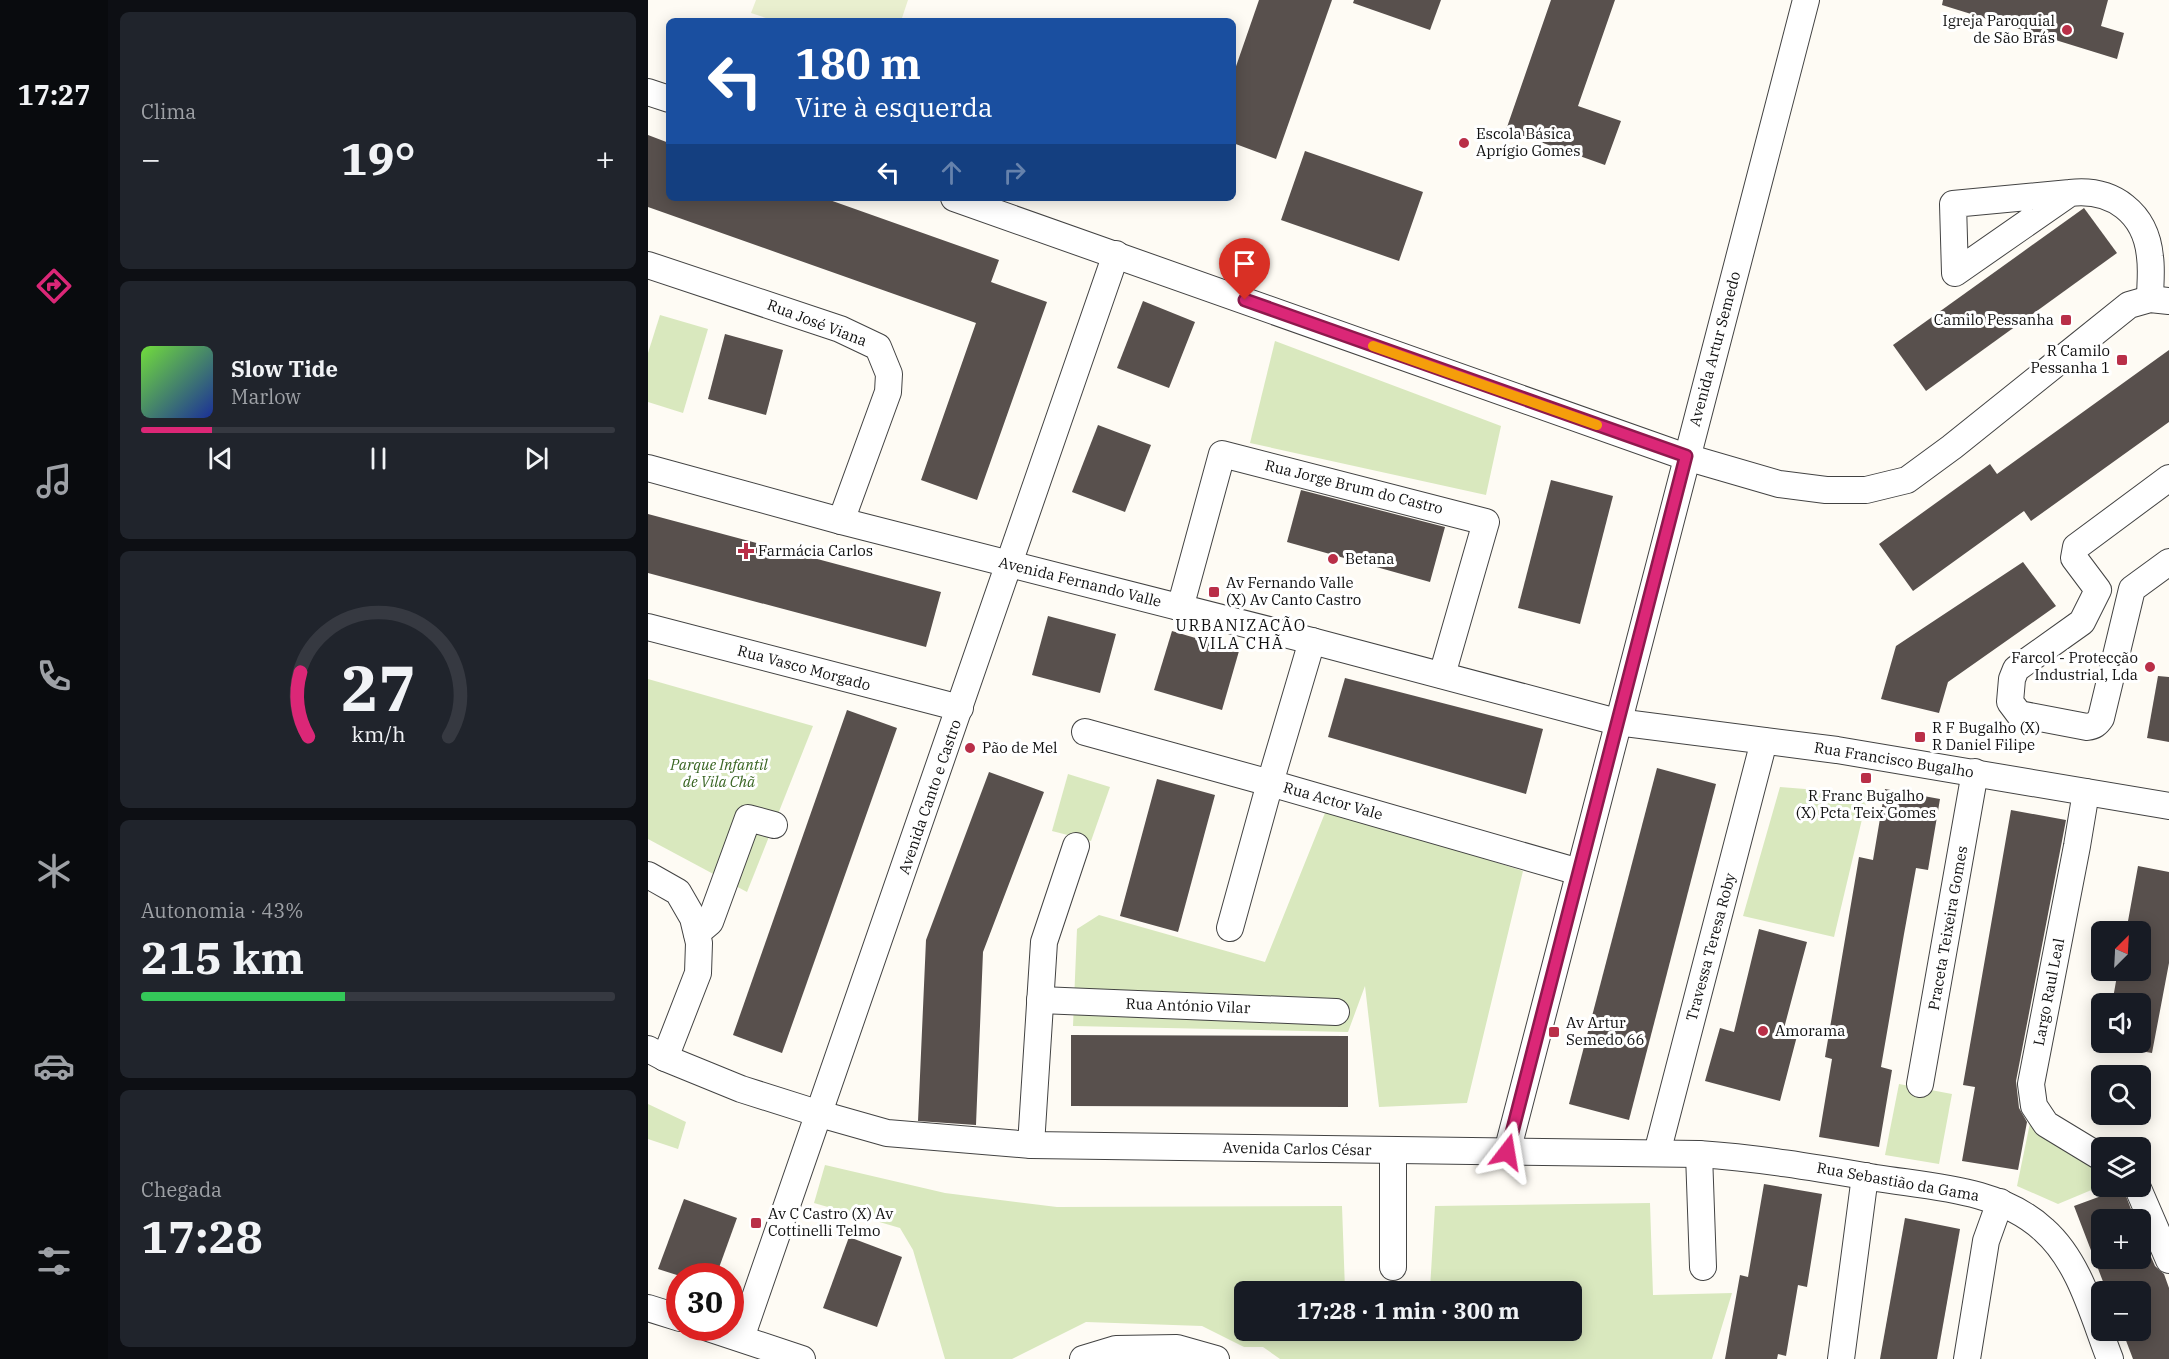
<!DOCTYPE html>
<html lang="pt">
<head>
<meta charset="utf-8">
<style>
	:root { --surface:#171b24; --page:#20242c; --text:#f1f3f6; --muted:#9ea1a6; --line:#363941; --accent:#db2777 }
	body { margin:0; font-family:"IBM Plex Serif",serif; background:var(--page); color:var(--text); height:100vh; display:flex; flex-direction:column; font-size:22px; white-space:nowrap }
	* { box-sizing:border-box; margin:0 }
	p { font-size:20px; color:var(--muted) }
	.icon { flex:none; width:33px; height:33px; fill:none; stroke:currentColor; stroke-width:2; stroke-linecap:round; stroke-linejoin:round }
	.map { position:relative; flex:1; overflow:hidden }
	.details { display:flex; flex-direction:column; gap:12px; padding:12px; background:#0d0f14; width:540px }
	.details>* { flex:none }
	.hud { position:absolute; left:18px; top:18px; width:570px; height:183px; border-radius:9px; box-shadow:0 3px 15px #0003; background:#1a4fa0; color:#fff; overflow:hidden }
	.needle { width:39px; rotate:24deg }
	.controls { position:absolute; left:1443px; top:921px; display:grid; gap:12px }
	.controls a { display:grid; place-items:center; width:60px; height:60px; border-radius:9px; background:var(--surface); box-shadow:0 3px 15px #0003; font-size:30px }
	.speed { position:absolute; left:18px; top:1263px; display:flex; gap:12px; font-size:30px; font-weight:700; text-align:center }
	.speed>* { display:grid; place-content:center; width:78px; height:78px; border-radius:50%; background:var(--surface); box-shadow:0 3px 15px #0003; line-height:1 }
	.speed .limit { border:9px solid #d22; background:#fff; color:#111 }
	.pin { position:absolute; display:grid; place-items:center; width:51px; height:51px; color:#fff; margin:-62px -26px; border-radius:50% 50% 50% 0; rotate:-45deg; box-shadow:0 0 6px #0007 }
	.pin .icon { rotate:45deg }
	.me { position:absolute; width:66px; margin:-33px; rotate:14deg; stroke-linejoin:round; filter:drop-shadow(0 0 4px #0008) }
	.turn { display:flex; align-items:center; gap:21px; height:126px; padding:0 30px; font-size:27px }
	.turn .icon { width:78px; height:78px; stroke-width:2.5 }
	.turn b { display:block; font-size:42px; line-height:51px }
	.lanes { display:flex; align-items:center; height:57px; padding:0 30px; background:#0003; justify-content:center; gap:30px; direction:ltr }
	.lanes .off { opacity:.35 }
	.big { font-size:45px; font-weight:700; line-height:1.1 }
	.details .tile { flex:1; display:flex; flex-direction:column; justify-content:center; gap:9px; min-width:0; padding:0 21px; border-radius:9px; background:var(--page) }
	.details .dial { align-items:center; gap:0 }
	.dial svg { height:156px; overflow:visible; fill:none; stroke:var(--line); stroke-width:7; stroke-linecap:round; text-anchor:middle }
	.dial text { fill:var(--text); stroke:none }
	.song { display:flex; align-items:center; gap:18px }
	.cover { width:72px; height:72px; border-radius:9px; background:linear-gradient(135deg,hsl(100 70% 55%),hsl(230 70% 35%)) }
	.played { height:6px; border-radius:3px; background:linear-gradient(90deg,var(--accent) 15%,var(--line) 15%) }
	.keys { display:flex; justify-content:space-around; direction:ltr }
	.heat { display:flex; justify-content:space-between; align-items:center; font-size:33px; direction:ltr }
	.charge { height:9px; border-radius:4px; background:linear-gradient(90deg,#34c759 43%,var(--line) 0) }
	.trip { position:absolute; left:586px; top:1281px; width:348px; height:60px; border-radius:9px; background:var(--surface); box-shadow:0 3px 15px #0003; font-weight:700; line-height:60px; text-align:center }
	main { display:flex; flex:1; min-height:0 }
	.dock { display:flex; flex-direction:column; width:108px; justify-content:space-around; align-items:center; background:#090b0e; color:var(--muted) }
	.dock .icon { width:42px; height:42px }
	.dock .on { color:var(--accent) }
	.dock b { font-size:27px; color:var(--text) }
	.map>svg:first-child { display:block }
	.green { fill:#d9e8be; fill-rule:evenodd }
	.pitch { fill:#e9efcf }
	.building { fill:#58504d }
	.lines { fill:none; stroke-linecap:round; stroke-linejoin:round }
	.minor-casing { stroke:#434343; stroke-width:28 }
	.minor { stroke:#fff; stroke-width:26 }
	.route-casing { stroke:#8e194d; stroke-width:15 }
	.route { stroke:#db2777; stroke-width:10 }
	.slow { stroke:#f59e0b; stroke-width:10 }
	.poi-dot { fill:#b92f48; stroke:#fff; stroke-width:2 }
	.labels { text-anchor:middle; stroke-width:6; stroke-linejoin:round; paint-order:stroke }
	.poi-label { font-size:15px; fill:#101010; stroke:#fff; text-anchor:start }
	.street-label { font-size:15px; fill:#101010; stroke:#fff }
	.park-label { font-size:15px; font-style:italic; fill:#396523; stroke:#fff }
	.neighbourhood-label { font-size:16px; letter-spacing:1.5px; fill:#101010; stroke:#fff }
</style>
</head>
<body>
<main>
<nav class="dock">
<b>17:27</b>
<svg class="icon on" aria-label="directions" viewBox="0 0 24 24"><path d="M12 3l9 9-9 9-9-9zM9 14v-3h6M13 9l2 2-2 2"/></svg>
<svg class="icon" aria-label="music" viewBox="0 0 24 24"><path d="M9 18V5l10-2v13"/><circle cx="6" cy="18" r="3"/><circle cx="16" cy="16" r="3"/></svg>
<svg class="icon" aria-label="phone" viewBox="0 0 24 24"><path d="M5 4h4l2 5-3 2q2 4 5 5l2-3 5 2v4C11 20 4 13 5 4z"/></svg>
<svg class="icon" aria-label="climate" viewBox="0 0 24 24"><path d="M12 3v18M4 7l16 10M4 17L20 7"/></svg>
<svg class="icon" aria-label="car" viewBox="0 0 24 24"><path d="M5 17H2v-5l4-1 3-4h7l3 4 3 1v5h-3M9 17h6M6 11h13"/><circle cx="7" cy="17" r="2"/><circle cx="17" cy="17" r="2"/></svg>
<svg class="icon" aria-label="filters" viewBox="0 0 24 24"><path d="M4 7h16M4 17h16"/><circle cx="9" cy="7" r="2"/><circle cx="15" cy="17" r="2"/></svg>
</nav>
<section class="details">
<div class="tile"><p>Clima</p>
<div class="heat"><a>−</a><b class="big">19°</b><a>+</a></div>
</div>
<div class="tile">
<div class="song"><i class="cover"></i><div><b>Slow Tide</b><p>Marlow</p></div></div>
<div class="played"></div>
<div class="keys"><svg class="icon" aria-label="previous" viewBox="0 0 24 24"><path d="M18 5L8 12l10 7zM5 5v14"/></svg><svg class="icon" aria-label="pause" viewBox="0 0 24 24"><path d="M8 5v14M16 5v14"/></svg><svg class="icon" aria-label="next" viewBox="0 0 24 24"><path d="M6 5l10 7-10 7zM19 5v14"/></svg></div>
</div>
<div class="tile dial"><svg viewBox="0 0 100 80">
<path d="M14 69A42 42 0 1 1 86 69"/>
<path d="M14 69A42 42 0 0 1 10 36" stroke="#db2777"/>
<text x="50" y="56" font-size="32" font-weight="700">27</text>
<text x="50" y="72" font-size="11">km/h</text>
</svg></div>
<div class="tile"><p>Autonomia · 43%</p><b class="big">215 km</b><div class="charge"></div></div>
<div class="tile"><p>Chegada</p><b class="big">17:28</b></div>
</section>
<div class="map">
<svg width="1521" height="1359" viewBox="0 0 1521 1359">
	<rect width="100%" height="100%" fill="#fefbf4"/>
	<g class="green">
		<polygon points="12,315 60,329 35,413 0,402 0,353"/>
		<polygon points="627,341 853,426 838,495 602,443"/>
		<polygon points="0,679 165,726 99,892 0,839"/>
		<polygon points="420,774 462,787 443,841 404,831"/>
		<polygon points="1132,787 1220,794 1186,937 1095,916"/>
		<polygon points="679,808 875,871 819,1103 731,1107 717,986 700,1032 425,1026 429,929 451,915 617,962"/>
		<polygon points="1251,1084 1304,1094 1291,1164 1237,1155"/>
		<polygon points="0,1104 38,1122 30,1149 0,1139"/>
		<polygon points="1382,1123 1453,1172 1453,1186 1410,1204 1369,1186"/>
		<path d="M177 1165 297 1193 409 1207 694 1206 697 1290 782 1289 787 1206 1002 1203 1005 1295 1084 1293 1064 1359H632L615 1347H596L554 1326 438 1322 364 1359H297L265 1250 252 1228 166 1203ZM597 1292H924V1330H597Z"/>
	</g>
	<polygon class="pitch" points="108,0 260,0 253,21 127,21 103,13"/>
	<g class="building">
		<polygon points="611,0 684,0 628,159 585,143 585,75"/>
		<polygon points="706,0 793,0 782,30 705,3"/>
		<polygon points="903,0 967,0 930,106 973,121 957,165 858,130"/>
		<polygon points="1295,0 1460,0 1453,26 1476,33 1469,59 1294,5"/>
		<polygon points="0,135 21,143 21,198 176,198 351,260 343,282 399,302 329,500 273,480 328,323 0,207"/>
		<polygon points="657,151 775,192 751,261 633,220"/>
		<polygon points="1436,208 1469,253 1278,391 1245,345"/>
		<polygon points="495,301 547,322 521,388 469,368"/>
		<polygon points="77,334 135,350 118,415 60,399"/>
		<polygon points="1521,350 1521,422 1383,521 1376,511 1265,591 1231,544 1342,464 1349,474"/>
		<polygon points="450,425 503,445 477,512 424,492"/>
		<polygon points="903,480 965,496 932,624 870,608"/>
		<polygon points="653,490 797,527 782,582 639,542"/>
		<polygon points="0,514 293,592 278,647 0,573"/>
		<polygon points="1375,562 1408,606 1300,682 1291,713 1233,699 1248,646"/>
		<polygon points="400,616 468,634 452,693 384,675"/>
		<polygon points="524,631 591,651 574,710 506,690"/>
		<polygon points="1510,676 1521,677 1521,742 1499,738"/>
		<polygon points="697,678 895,729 878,794 680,737"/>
		<polygon points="199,710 249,728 134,1053 85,1035"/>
		<polygon points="1009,768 1068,784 981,1120 921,1104"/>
		<polygon points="341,772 396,792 335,952 328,1125 270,1121 278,940"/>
		<polygon points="509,779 567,795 530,932 472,916"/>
		<polygon points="1237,789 1292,799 1280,870 1268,868 1256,934 1233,1067 1244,1070 1231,1147 1171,1137 1184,1059 1177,1057 1211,857 1225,860"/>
		<polygon points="1363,810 1418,820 1368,1081 1371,1108 1379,1122 1370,1170 1314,1161 1327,1087 1315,1085"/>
		<polygon points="1490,866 1521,872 1521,963 1504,1053 1456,1045 1457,1042 1492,1042 1492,1004 1464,1004 1470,970 1492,970 1492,932 1478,932"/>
		<polygon points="1111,929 1159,942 1135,1032 1149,1036 1132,1101 1057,1081 1072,1028 1086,1032"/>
		<polygon points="423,1035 700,1036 700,1107 423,1106"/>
		<polygon points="1116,1184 1174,1194 1159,1287 1150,1285 1138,1356 1130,1354 1129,1359 1077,1359 1092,1275 1100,1277"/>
		<polygon points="1475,1188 1487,1220 1454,1220 1454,1258 1492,1258 1492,1232 1507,1266 1516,1274 1521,1288 1521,1359 1485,1359 1474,1330 1492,1330 1492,1292 1459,1292 1426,1206"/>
		<polygon points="36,1199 89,1218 68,1276 32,1276 10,1269"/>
		<polygon points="1257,1218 1312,1229 1289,1359 1232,1359"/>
		<polygon points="201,1237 254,1257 229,1327 175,1308"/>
	</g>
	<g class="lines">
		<defs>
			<g id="minor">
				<polyline points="0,92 21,99"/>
				<path d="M1422 193 1305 204 1307 273 1422 193C1465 188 1498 213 1502 257 1504 271 1502 286 1502 299"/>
				<polyline points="306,198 1038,457 1131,484 1178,490 1218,490 1259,480 1304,447 1481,305 1502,299 1521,301"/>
				<polyline points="0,265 192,329 230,347 241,374 240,392 193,521"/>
				<polyline points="0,468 193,521 664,641 969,722 1189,750 1521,806"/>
				<path d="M1521 478 1428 547 1426 558 1450 590 1434 622 1368 669 1364 679 1362 702 1371 714 1439 727C1446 726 1449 724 1453 718L1484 589 1521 562"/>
				<polyline points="532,608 574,454 838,522 794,675"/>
				<polyline points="0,627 312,708"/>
				<polyline points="437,732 622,783 931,872"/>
				<polyline points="1438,792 1429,846 1383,1084 1386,1106 1398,1124 1454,1158"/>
				<polyline points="0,875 30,892 45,918 51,943 50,973 17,1058"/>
				<polyline points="582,928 622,783 664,641"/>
				<polyline points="49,933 62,922 100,818 126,825"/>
				<polyline points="392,1000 688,1012"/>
				<path d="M0 1049 17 1058 93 1089 172 1114 239 1133 383 1145 1051 1154C1111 1158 1169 1168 1228 1178 1284 1187 1352 1189 1396 1230 1432 1262 1445 1316 1462 1359"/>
				<polyline points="1272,1084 1327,772"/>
				<polyline points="383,1145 396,942 428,846"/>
				<polyline points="859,1152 1158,0"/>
				<polyline points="1009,1153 1116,741"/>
				<polyline points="1051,1154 1055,1267"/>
				<polyline points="1489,1186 1521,1260"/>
				<polyline points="745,1267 745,1150"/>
				<polyline points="0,1308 32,1318"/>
				<polyline points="60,1328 154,1359"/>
				<polyline points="93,1338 468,254"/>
				<polyline points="435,1359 468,1349 529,1348 568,1359"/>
				<polyline points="1193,1359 1217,1176"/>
				<polyline points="1319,1359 1338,1241 1352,1202"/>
			</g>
		</defs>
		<use href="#minor" class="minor-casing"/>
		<use href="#minor" class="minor"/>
	</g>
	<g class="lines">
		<defs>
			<polyline id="route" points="597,300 1038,456 859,1152"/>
		</defs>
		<use href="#route" class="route-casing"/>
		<use href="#route" class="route"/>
		<polyline class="slow" points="725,346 949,425"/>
	</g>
	<g class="poi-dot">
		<circle cx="1419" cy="30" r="6"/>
		<circle cx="816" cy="143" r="6"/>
		<rect x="1412" y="314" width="12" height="12" rx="3"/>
		<rect x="1468" y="354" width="12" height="12" rx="3"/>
		<path d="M95 542h6v6h6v6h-6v6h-6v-6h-6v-6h6z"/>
		<circle cx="685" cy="559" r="6"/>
		<rect x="560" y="586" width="12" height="12" rx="3"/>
		<circle cx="1502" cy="667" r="6"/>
		<rect x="1266" y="731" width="12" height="12" rx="3"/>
		<circle cx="322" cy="748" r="6"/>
		<rect x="1212" y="772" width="12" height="12" rx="3"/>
		<circle cx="1115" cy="1031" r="6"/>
		<rect x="900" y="1026" width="12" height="12" rx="3"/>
		<rect x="102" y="1217" width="12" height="12" rx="3"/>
	</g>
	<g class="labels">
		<g class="poi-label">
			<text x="1407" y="26" text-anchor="end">Igreja Paroquial<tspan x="1407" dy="17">de São Brás</tspan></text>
			<text x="828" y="139">Escola Básica<tspan x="828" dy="17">Aprígio Gomes</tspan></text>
			<text x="1406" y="325" text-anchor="end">Camilo Pessanha</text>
			<text x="1462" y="356" text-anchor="end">R Camilo<tspan x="1462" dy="17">Pessanha 1</tspan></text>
			<text x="110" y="556">Farmácia Carlos</text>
			<text x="697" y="564">Betana</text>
			<text x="578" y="588">Av Fernando Valle<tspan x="578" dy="17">(X) Av Canto Castro</tspan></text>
			<text x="1490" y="663" text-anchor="end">Farcol - Protecção<tspan x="1490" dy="17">Industrial, Lda</tspan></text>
			<text x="1284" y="733">R F Bugalho (X)<tspan x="1284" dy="17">R Daniel Filipe</tspan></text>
			<text x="334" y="753">Pão de Mel</text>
			<text x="1218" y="801" text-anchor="middle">R Franc Bugalho<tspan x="1218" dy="17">(X) Pcta Teix Gomes</tspan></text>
			<text x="918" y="1028">Av Artur<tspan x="918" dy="17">Semedo 66</tspan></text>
			<text x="1127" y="1036">Amorama</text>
			<text x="120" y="1219">Av C Castro (X) Av<tspan x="120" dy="17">Cottinelli Telmo</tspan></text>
		</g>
		<g class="street-label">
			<text transform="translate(169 323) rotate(21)" y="5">Rua José Viana</text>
			<text transform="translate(1067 349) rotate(-75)" y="5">Avenida Artur Semedo</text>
			<text transform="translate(706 487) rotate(14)" y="5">Rua Jorge Brum do Castro</text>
			<text transform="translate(432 582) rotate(14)" y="5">Avenida Fernando Valle</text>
			<text transform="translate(156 668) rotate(15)" y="5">Rua Vasco Morgado</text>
			<text transform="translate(1246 760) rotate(9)" y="5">Rua Francisco Bugalho</text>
			<text transform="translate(282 797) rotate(-71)" y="5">Avenida Canto e Castro</text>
			<text transform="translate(685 801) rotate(16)" y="5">Rua Actor Vale</text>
			<text transform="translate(1300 928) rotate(-80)" y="5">Praceta Teixeira Gomes</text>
			<text transform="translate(1063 947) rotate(-75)" y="5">Travessa Teresa Roby</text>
			<text transform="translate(1401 992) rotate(-79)" y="5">Largo Raul Leal</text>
			<text transform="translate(540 1006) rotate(2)" y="5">Rua António Vilar</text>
			<text transform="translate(649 1149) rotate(1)" y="5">Avenida Carlos César</text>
			<text transform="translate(1250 1182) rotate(10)" y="5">Rua Sebastião da Gama</text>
		</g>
		<g class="park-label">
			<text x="71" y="770">Parque Infantil<tspan x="71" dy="17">de Vila Chã</tspan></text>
		</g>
		<g class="neighbourhood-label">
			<text x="593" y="631">URBANIZAÇÃO<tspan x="593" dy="18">VILA CHÃ</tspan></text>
		</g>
	</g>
</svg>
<div class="controls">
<a><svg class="needle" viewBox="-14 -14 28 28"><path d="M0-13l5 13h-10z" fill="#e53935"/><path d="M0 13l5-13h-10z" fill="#9ea1a6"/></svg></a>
<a><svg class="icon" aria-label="sound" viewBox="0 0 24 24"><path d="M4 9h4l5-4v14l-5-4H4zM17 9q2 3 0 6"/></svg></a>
<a><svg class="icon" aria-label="search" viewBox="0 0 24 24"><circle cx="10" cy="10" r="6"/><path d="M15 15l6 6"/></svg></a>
<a><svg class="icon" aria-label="layers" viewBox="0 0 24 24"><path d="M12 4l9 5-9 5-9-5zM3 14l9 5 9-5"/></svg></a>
<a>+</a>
<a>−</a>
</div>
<div class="speed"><div class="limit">30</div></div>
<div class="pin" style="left:597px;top:300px;background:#d93025"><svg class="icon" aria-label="arrive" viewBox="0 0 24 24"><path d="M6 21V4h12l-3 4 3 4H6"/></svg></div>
<svg class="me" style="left:859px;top:1152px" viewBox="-20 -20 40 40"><path d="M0-17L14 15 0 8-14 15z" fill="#db2777" stroke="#fff" stroke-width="4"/></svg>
<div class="trip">17:28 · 1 min · 300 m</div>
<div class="hud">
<div class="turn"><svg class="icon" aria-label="left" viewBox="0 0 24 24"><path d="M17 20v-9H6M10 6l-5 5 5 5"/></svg><div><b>180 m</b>Vire à esquerda</div></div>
<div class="lanes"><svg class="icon" aria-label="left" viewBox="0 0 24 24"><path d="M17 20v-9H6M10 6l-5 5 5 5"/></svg><svg class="icon off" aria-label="ahead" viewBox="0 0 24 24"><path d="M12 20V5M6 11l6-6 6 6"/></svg><svg class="icon off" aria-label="right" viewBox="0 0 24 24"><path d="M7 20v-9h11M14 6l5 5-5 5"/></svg></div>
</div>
</div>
</main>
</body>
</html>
